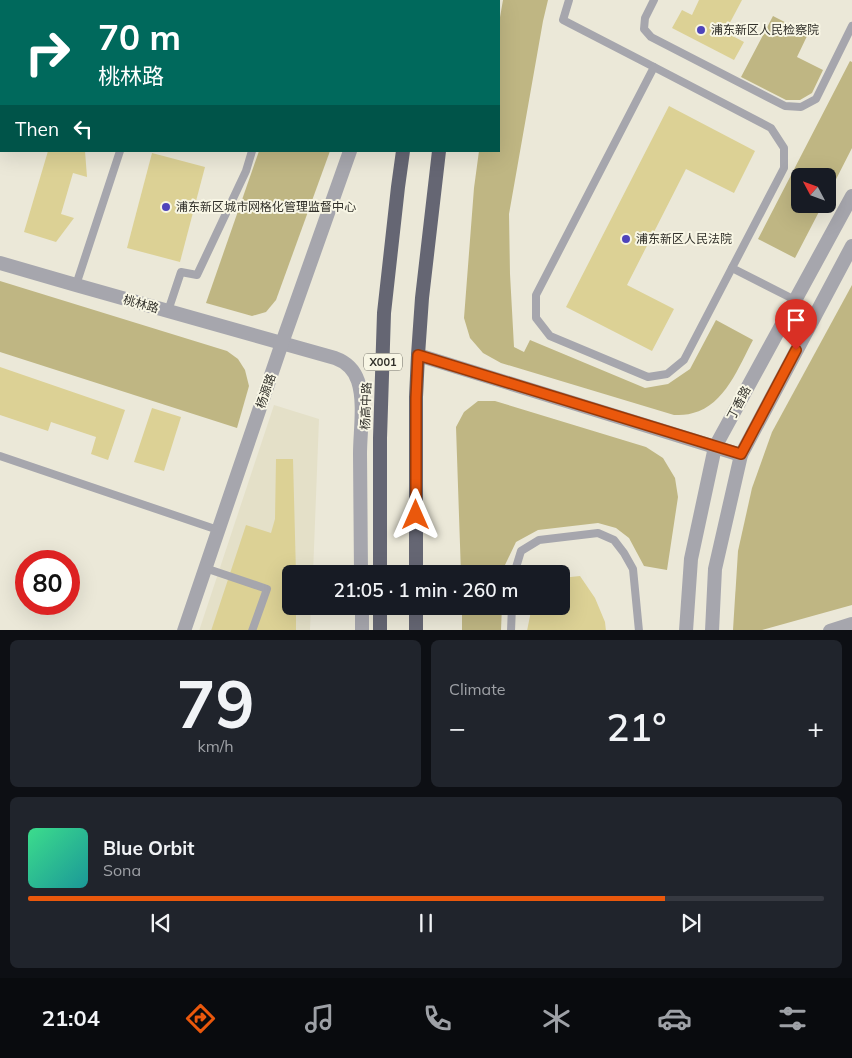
<!DOCTYPE html>
<html lang="en">
<head>
<meta charset="utf-8">
<style>
	:root { --surface:#171b24; --page:#20242c; --text:#f1f3f6; --muted:#9ea1a6; --line:#363941; --accent:#ea580c }
	body { margin:0; font-family:Mulish,"Noto Sans SC",sans-serif; background:var(--page); color:var(--text); height:100vh; display:flex; flex-direction:column; font-size:19px; white-space:nowrap }
	* { box-sizing:border-box; margin:0 }
	p { font-size:16px; color:var(--muted) }
	.icon { flex:none; width:28px; height:28px; fill:none; stroke:currentColor; stroke-width:2; stroke-linecap:round; stroke-linejoin:round }
	.map { position:relative; height:630px; overflow:hidden }
	.details { display:flex; flex-direction:column; gap:10px; padding:10px; background:#0d0f14; flex:1 }
	.details>* { flex:none }
	.banner { position:absolute; left:0px; top:0px; width:500px; height:152px; box-shadow:0 5px 20px #0002; background:#00695c; color:#fff; overflow:hidden }
	.needle { width:32px; rotate:311deg }
	.buttons { position:absolute; left:791px; top:168px; display:grid; gap:10px }
	.buttons a { display:grid; place-items:center; width:45px; height:45px; border-radius:8px; background:var(--surface); box-shadow:0 5px 20px #0002; font-size:25px }
	.speed { position:absolute; left:15px; top:550px; display:flex; gap:10px; font-size:25px; font-weight:700; text-align:center }
	.speed>* { display:grid; place-content:center; width:65px; height:65px; border-radius:50%; background:var(--surface); box-shadow:0 5px 20px #0002; line-height:1 }
	.speed .limit { border:8px solid #d22; background:#fff; color:#111 }
	.pin { position:absolute; display:grid; place-items:center; width:42px; height:42px; color:#fff; margin:-51px -21px; border-radius:50% 50% 50% 0; rotate:-45deg; box-shadow:0 0 5px #0007 }
	.pin .icon { rotate:45deg }
	.me { position:absolute; width:55px; margin:-28px; rotate:0deg; stroke-linejoin:round; filter:drop-shadow(0 0 4px #0008) }
	.turn { display:flex; align-items:center; gap:18px; height:105px; padding:0 15px; font-size:22px }
	.turn .icon { width:65px; height:65px; stroke-width:2.5 }
	.turn b { display:block; font-size:35px; line-height:42px }
	.then { display:flex; align-items:center; height:48px; padding:0 15px; background:#0003; gap:10px; font-size:19px }
	.big { font-size:38px; font-weight:600; line-height:1.1 }
	.details .tile { flex:1; display:flex; flex-direction:column; justify-content:center; gap:8px; min-width:0; padding:0 18px; border-radius:8px; background:var(--page) }
	.details .dial { align-items:center; gap:0 }
	.dial b { font-size:65px; line-height:1 }
	.song { display:flex; align-items:center; gap:15px }
	.cover { width:60px; height:60px; border-radius:8px; background:linear-gradient(135deg,hsl(150 70% 55%),hsl(180 70% 35%)) }
	.played { height:5px; border-radius:2px; background:linear-gradient(90deg,var(--accent) 80%,var(--line) 80%) }
	.keys { display:flex; justify-content:space-around; direction:ltr }
	.heat { display:flex; justify-content:space-between; align-items:center; font-size:28px; direction:ltr }
	.details .tiles { flex:1; display:grid; gap:10px; grid-template-columns:1fr 1fr }
	.tile:last-child { grid-column:span 2 }
	.trip { position:absolute; left:282px; top:565px; width:288px; height:50px; border-radius:8px; background:var(--surface); box-shadow:0 5px 20px #0002; font-weight:600; line-height:50px; text-align:center }
	.dock { display:flex; height:80px; justify-content:space-around; align-items:center; background:#090b0e; color:var(--muted) }
	.dock .icon { width:35px; height:35px }
	.dock .active { color:var(--accent) }
	.dock b { font-size:22px; color:var(--text) }
	.map>svg:first-child { display:block }
	.built { fill:#e4e0c8 }
	.green { fill:#bfb683 }
	.building { fill:#dcd195 }
	.lines { fill:none; stroke-linecap:round; stroke-linejoin:round }
	.service { stroke:#a6a6ad; stroke-width:8 }
	.minor { stroke:#a6a6ad; stroke-width:14 }
	.tertiary { stroke:#a6a6ad; stroke-width:14 }
	.trunk { stroke:#656673; stroke-width:14 }
	.route-casing { stroke:#983908; stroke-width:12 }
	.route { stroke:#ea580c; stroke-width:9 }
	.poi-dot { fill:#4e44bb; stroke:#f8f6e5; stroke-width:2 }
	.labels { text-anchor:middle; stroke-width:4; stroke-linejoin:round; paint-order:stroke }
	.shield { fill:#f8f6e5; stroke:#6d6b62; stroke-width:1 }
	.shield-label { font-size:11px; font-weight:bold; fill:#31302a }
	.poi-label { font-size:12px; fill:#31302a; stroke:#f8f6e5; text-anchor:start }
	.street-label { font-size:12px; fill:#31302a; stroke:#f8f6e5 }
</style>
</head>
<body>
<div class="map">
<svg width="852" height="631" viewBox="0 0 852 631">
	<rect width="100%" height="100%" fill="#ebe8d8"/>
	<polygon class="built" points="274,405 319,419 313,574 291,574 291,606 311,606 310,630 199,631"/>
	<g class="green">
		<path d="M503 0H548L543 21 509 214 510 274 514 347 524 352 530 340 645 388 668 384 690 369 716 320 753 340C739 366 725 405 693 413 687 415 680 415 674 415L501 363 483 353 470 338 464 318 474 188 479 151H499V23Z"/>
		<polygon points="773,16 808,34 797,57 823,70 812,93 800,100 786,100 741,77"/>
		<polygon points="850,61 852,62 852,148 828,195 828,176 800,176 800,204 823,204 795,258 758,239"/>
		<polygon points="259,151 330,151 276,300 266,312 252,316 206,303"/>
		<polygon points="0,281 227,351 238,359 245,370 249,386 237,428 0,352"/>
		<polygon points="852,285 852,605 762,630 733,630 738,551 752,488 772,432"/>
		<polygon points="478,401 495,401 646,447 663,458 675,478 678,497 667,570 644,566 629,538 616,528 598,523 538,530 516,542 504,567 504,574 461,574 456,427 464,412"/>
		<polygon points="462,606 502,606 501,630 462,630"/>
	</g>
	<g class="building">
		<polygon points="699,0 742,0 725,32 744,42 734,60 672,28 682,10 692,15"/>
		<polygon points="669,106 755,151 734,193 686,169 627,285 674,309 652,351 566,307"/>
		<polygon points="48,151 85,151 87,177 73,173 61,214 74,218 56,242 24,232"/>
		<polygon points="152,153 205,167 180,262 127,248"/>
		<polygon points="0,367 125,410 108,460 91,454 96,437 51,422 48,431 0,415"/>
		<polygon points="152,408 181,417 164,471 134,462"/>
		<polygon points="276,459 293,459 296,574 291,574 291,606 296,606 296,631 211,631 246,525 271,533 275,519"/>
		<polygon points="580,576 595,598 605,622 606,631 527,631 532,606 561,606 561,578"/>
	</g>
	<g class="lines">
		<g class="service">
			<polyline points="569,0 563,20 654,67"/>
			<polyline points="654,0 645,18 644,29 651,37 785,106 801,107 816,99 852,26"/>
			<polyline points="172,1 172,0"/>
			<polyline points="301,1 301,0"/>
			<polygon points="654,67 771,128 784,148 784,168 684,360 667,374 648,377 550,336 536,318 536,295"/>
			<polyline points="0,103 1,103"/>
			<polyline points="732,268 795,300"/>
			<polyline points="76,285 120,151"/>
			<polyline points="168,311 181,272 197,275 246,171 252,151"/>
			<polyline points="0,456 218,530"/>
			<polyline points="205,568 267,589 252,631"/>
			<polyline points="514,574 521,551 539,540 598,533 614,540 624,553 633,569 639,631"/>
			<polyline points="511,631 512,606"/>
		</g>
		<g class="minor">
			<polyline points="418,355 741,455"/>
			<polyline points="830,631 852,624"/>
		</g>
		<g class="tertiary">
			<polyline points="406,1 407,0"/>
			<path d="M0 263 76 285 335 358C346 362 354 369 358 381 365 402 360 432 360 454 360 494 361 534 361 574"/>
			<polyline points="362,606 362,631"/>
			<polyline points="184,631 282,343 350,151"/>
			<polyline points="686,631 691,559 715,447 852,196"/>
			<polyline points="712,631 715,569 741,455 852,246"/>
		</g>
		<g class="trunk">
			<polyline points="429,1 429,0"/>
			<polyline points="465,1 465,0"/>
			<polyline points="380,574 380,438 384,313 398,187 403,151"/>
			<polyline points="416,574 416,397 418,355 422,298 439,151"/>
			<polyline points="380,606 380,631"/>
			<polyline points="416,606 416,631"/>
		</g>
	</g>
	<g class="lines">
		<defs>
			<polyline id="route" points="416,515 416,398 418,355 741,454 796,350"/>
		</defs>
		<use href="#route" class="route-casing"/>
		<use href="#route" class="route"/>
	</g>
	<g class="poi-dot">
		<circle cx="701" cy="30" r="5"/>
		<circle cx="166" cy="207" r="5"/>
		<circle cx="626" cy="239" r="5"/>
	</g>
	<g class="labels">
		<rect class="shield" x="364" y="353.5" width="38" height="17" rx="4"/>
		<g class="shield-label">
			<text x="383" y="366">X001</text>
		</g>
		<g class="poi-label">
			<text x="711" y="34">浦东新区人民检察院</text>
			<text x="176" y="211">浦东新区城市网格化管理监督中心</text>
			<text x="636" y="243">浦东新区人民法院</text>
		</g>
		<g class="street-label">
			<text transform="translate(141 304) rotate(16)" y="4">桃林路</text>
			<text transform="translate(266 391) rotate(-71)" y="4">杨源路</text>
			<text transform="translate(739 403) rotate(-62)" y="4">丁香路</text>
			<text transform="translate(366 406) rotate(-88)" y="4">杨高中路</text>
		</g>
	</g>
</svg>
<div class="buttons">
<a><svg class="needle" viewBox="-14 -14 28 28"><path d="M0-13l5 13h-10z" fill="#e53935"/><path d="M0 13l5-13h-10z" fill="#9ea1a6"/></svg></a>
</div>
<div class="speed"><div class="limit">80</div></div>
<div class="pin" style="left:796px;top:350px;background:#d93025"><svg class="icon" aria-label="arrive" viewBox="0 0 24 24"><path d="M6 21V4h12l-3 4 3 4H6"/></svg></div>
<svg class="me" style="left:416px;top:515px" viewBox="-20 -20 40 40"><path d="M0-17L14 15 0 8-14 15z" fill="#ea580c" stroke="#fff" stroke-width="4"/></svg>
<div class="trip">21:05 · 1 min · 260 m</div>
<div class="banner">
<div class="turn"><svg class="icon" aria-label="right" viewBox="0 0 24 24"><path d="M7 20v-9h11M14 6l5 5-5 5"/></svg><div><b>70 m</b>桃林路</div></div>
<div class="then">Then<svg class="icon" aria-label="left" viewBox="0 0 24 24"><path d="M17 20v-9H6M10 6l-5 5 5 5"/></svg></div>
</div>
</div>
<section class="details">
<div class="tiles">
<div class="tile dial"><b>79</b><p>km/h</p></div>
<div class="tile"><p>Climate</p>
<div class="heat"><a>−</a><b class="big">21°</b><a>+</a></div>
</div>
<div class="tile">
<div class="song"><i class="cover"></i><div><b>Blue Orbit</b><p>Sona</p></div></div>
<div class="played"></div>
<div class="keys"><svg class="icon" aria-label="previous" viewBox="0 0 24 24"><path d="M18 5L8 12l10 7zM5 5v14"/></svg><svg class="icon" aria-label="pause" viewBox="0 0 24 24"><path d="M8 5v14M16 5v14"/></svg><svg class="icon" aria-label="next" viewBox="0 0 24 24"><path d="M6 5l10 7-10 7zM19 5v14"/></svg></div>
</div>
</div>
</section>
<nav class="dock">
<b>21:04</b>
<svg class="icon active" aria-label="directions" viewBox="0 0 24 24"><path d="M12 3l9 9-9 9-9-9zM9 14v-3h6M13 9l2 2-2 2"/></svg>
<svg class="icon" aria-label="music" viewBox="0 0 24 24"><path d="M9 18V5l10-2v13"/><circle cx="6" cy="18" r="3"/><circle cx="16" cy="16" r="3"/></svg>
<svg class="icon" aria-label="phone" viewBox="0 0 24 24"><path d="M5 4h4l2 5-3 2q2 4 5 5l2-3 5 2v4C11 20 4 13 5 4z"/></svg>
<svg class="icon" aria-label="climate" viewBox="0 0 24 24"><path d="M12 3v18M4 7l16 10M4 17L20 7"/></svg>
<svg class="icon" aria-label="car" viewBox="0 0 24 24"><path d="M5 17H2v-5l4-1 3-4h7l3 4 3 1v5h-3M9 17h6M6 11h13"/><circle cx="7" cy="17" r="2"/><circle cx="17" cy="17" r="2"/></svg>
<svg class="icon" aria-label="filters" viewBox="0 0 24 24"><path d="M4 7h16M4 17h16"/><circle cx="9" cy="7" r="2"/><circle cx="15" cy="17" r="2"/></svg>
</nav>
</body>
</html>
